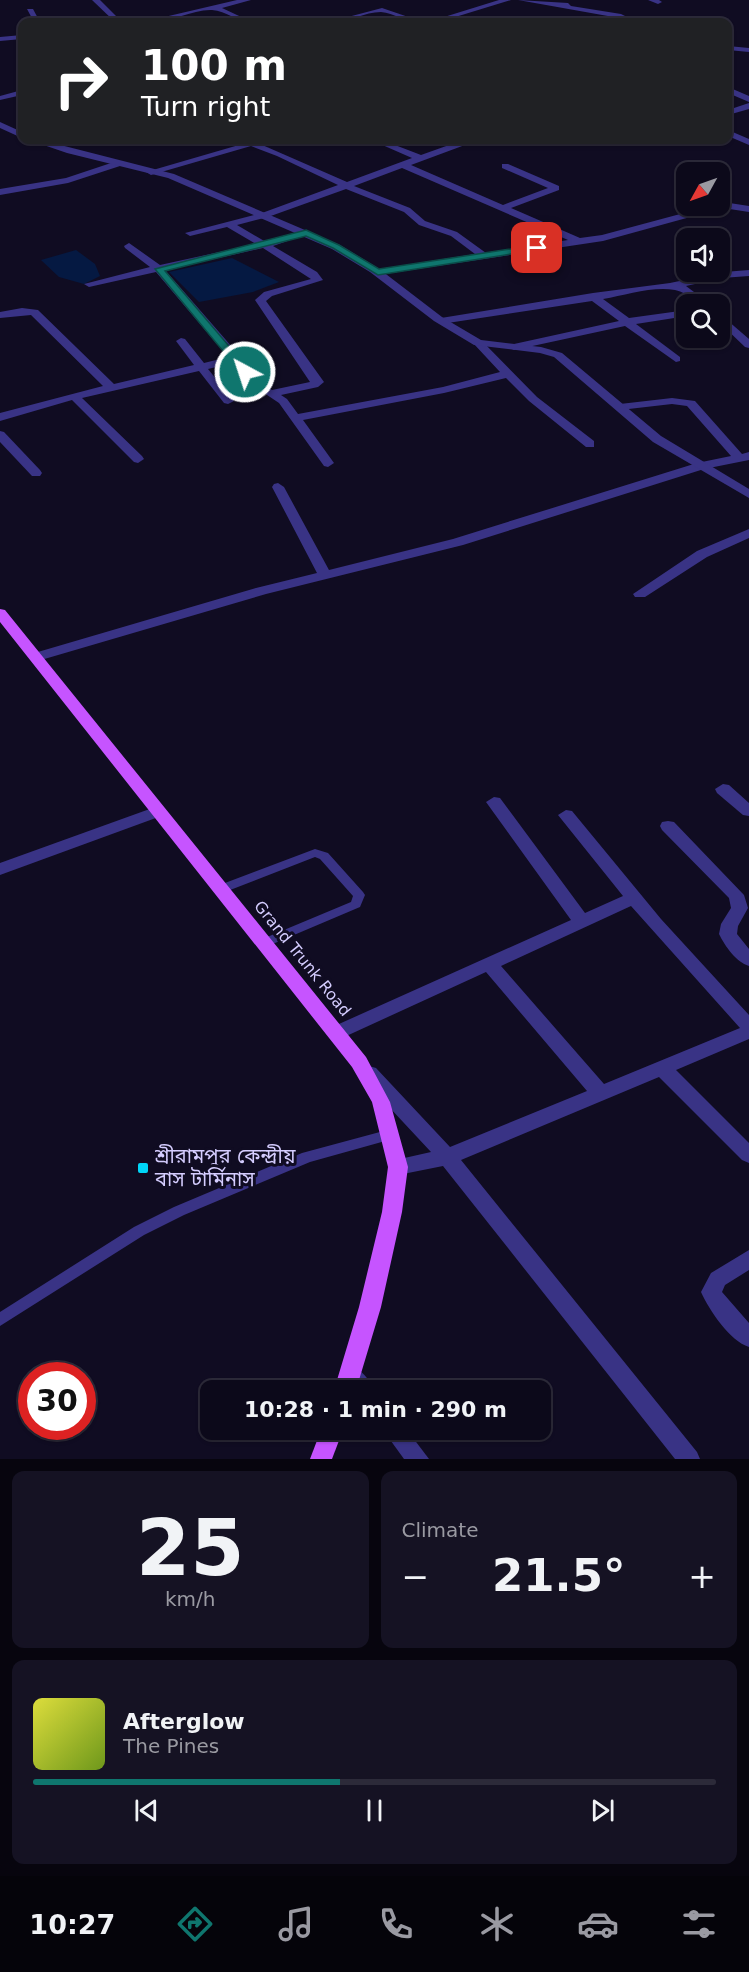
<!DOCTYPE html>
<html lang="en">
<head>
<meta charset="utf-8">
<style>
	:root { --surface:#0c091a; --page:#151223; --text:#f1f3f6; --muted:#9a9aa2; --line:#2c2a39; --accent:#0f766e }
	body { margin:0; font-family:"DejaVu Sans","Noto Sans Bengali",sans-serif; background:var(--page); color:var(--text); height:100vh; display:flex; flex-direction:column; font-size:22px; white-space:nowrap }
	* { box-sizing:border-box; margin:0 }
	p { font-size:20px; color:var(--muted) }
	.icon { flex:none; width:33px; height:33px; fill:none; stroke:currentColor; stroke-width:2; stroke-linecap:round; stroke-linejoin:round }
	.map { position:relative; height:1459px; overflow:hidden }
	.drawer { display:flex; flex-direction:column; gap:12px; padding:12px; background:#07050e; flex:1 }
	.drawer>* { flex:none }
	.guide { position:absolute; left:18px; top:18px; width:714px; height:126px; border-radius:12px; box-shadow:0 2px 4px #0004,0 0 0 2px var(--line); background:#202124; color:#fff; overflow:hidden }
	.needle { width:39px; rotate:230deg }
	.fabs { position:absolute; left:676px; top:162px; display:grid; gap:12px }
	.fabs a { display:grid; place-items:center; width:54px; height:54px; border-radius:12px; background:var(--surface); box-shadow:0 2px 4px #0004,0 0 0 2px var(--line); font-size:30px }
	.speed { position:absolute; left:18px; top:1362px; display:flex; gap:12px; font-size:30px; font-weight:700; text-align:center }
	.speed>* { display:grid; place-content:center; width:78px; height:78px; border-radius:50%; background:var(--surface); box-shadow:0 2px 4px #0004,0 0 0 2px var(--line); line-height:1 }
	.speed .limit { border:9px solid #d22; background:#fff; color:#111 }
	.pin { position:absolute; display:grid; place-items:center; width:51px; height:51px; color:#fff; margin:-26px; border-radius:12px; box-shadow:0 3px 9px #0006 }
	.me { position:absolute; width:66px; margin:-33px; rotate:320deg; stroke-linejoin:round; filter:drop-shadow(0 0 4px #0008) }
	.turn { display:flex; align-items:center; gap:21px; height:126px; padding:0 24px; font-size:27px }
	.turn .icon { width:78px; height:78px; stroke-width:2.5 }
	.turn b { display:block; font-size:42px; line-height:51px }
	.big { font-size:45px; font-weight:700; line-height:1.1 }
	.drawer .card { flex:1; display:flex; flex-direction:column; justify-content:center; gap:9px; min-width:0; padding:0 21px; border-radius:12px; background:var(--page) }
	.drawer .dial { align-items:center; gap:0 }
	.dial b { font-size:78px; line-height:1 }
	.song { display:flex; align-items:center; gap:18px }
	.cover { width:72px; height:72px; border-radius:9px; background:linear-gradient(135deg,hsl(60 70% 55%),hsl(80 70% 35%)) }
	.played { height:6px; border-radius:3px; background:linear-gradient(90deg,var(--accent) 45%,var(--line) 45%) }
	.keys { display:flex; justify-content:space-around; direction:ltr }
	.heat { display:flex; justify-content:space-between; align-items:center; font-size:33px; direction:ltr }
	.drawer .tiles { flex:1; display:grid; gap:12px; grid-template-columns:1fr 1fr }
	.card:last-child { grid-column:span 2 }
	.trip { position:absolute; left:200px; top:1380px; width:351px; height:60px; border-radius:12px; background:var(--surface); box-shadow:0 2px 4px #0004,0 0 0 2px var(--line); font-weight:700; line-height:60px; text-align:center }
	.tabs { display:flex; height:96px; justify-content:space-around; align-items:center; background:#05040a; color:var(--muted) }
	.tabs .icon { width:42px; height:42px }
	.tabs .current { color:var(--accent) }
	.tabs b { font-size:27px; color:var(--text) }
	.map>svg:first-child { display:block }
	.water { fill:#051942 }
	.lines { fill:none; stroke-linecap:round; stroke-linejoin:round }
	.service { fill:#393385; fill-rule:evenodd }
	.minor { fill:#393385; fill-rule:evenodd }
	.tertiary { fill:#393385; fill-rule:evenodd }
	.primary { fill:#c654ff; fill-rule:evenodd }
	.route { fill:#0f766e; stroke:#0a4d48; stroke-width:1.5 }
	.poi-dot { fill:#00d6f8; stroke:#100c22; stroke-width:2 }
	.labels { text-anchor:middle; stroke-width:6; stroke-linejoin:round; paint-order:stroke }
	.street-label { font-size:16px; fill:#d5cdff; stroke:#100c22 }
	.near-poi-label { font-size:20px; fill:#d5cdff; stroke:#100c22; text-anchor:start }
</style>
</head>
<body>
<div class="map">
<svg width="749" height="1459" viewBox="0 0 749 1459">
	<rect width="100%" height="100%" fill="#100c22"/>
	<g class="water">
		<polygon points="76,250 95,264 100,276 84,284 59,277 41,260"/>
		<polygon points="232,258 279,282 253,292 199,302 169,272"/>
	</g>
	<g class="lines">
		<g class="service">
			<polygon points="315,849 328,853 363,892 365,895 360,907 268,946 260,946 258,943 260,940 351,902 353,896 320,859 315,857 225,892 217,892 215,889 217,886"/>
			<polygon points="391,1129 396,1130 398,1134 396,1138 310,1162 184,1215 144,1235 0,1326 0,1312 134,1227 174,1207 302,1153"/>
		</g>
		<g class="minor">
			<polygon points="92,0 100,0 122,22 115,22"/>
			<path d="M237 0H251L222 8 252 22C238 22 226 11 212 10 192 9 166 25 143 22Z"/>
			<polygon points="499,0 511,0 439,22 428,22"/>
			<polygon points="518,0 568,3 571,6 621,14 637,22 628,22 619,18"/>
			<polygon points="648,0 659,0 662,2 658,4"/>
			<path d="M382 8 423 22C408 24 395 13 381 12 363 12 347 24 329 22Z"/>
			<polygon points="27,9 33,9 40,22 34,22"/>
			<polygon points="22,35 22,39 0,41 0,37"/>
			<polygon points="728,46 749,48 749,52 728,50"/>
			<polygon points="728,87 749,96 749,102 728,93"/>
			<polygon points="22,90 22,95 0,100 0,96"/>
			<polygon points="749,103 749,109 728,115 728,110"/>
			<polygon points="728,130 749,139 749,145 728,136"/>
			<path d="M256 140H263V143L260 144 347 182 412 158 371 140H382L421 155 463 140H474L473 142 411 165 503 205 548 188 502 168V164H508L559 186V190L511 208 580 238 602 235 710 206H720L723 202 749 206V212L723 208 603 241 378 275 374 274V270L475 254 451 236 419 225 404 212 346 189 268 217 237 225 266 242 306 230 311 233 273 246 317 272 323 280 272 296 266 301 324 382 318 387 281 395 287 399 298 414 443 387 500 372 473 343 478 340 482 341 537 397 594 441V447H586L529 401 506 378 444 393 303 420 334 463 328 467 324 466 279 403 252 385 233 363 208 369 234 401 228 404 224 403 199 371 82 398 142 456 144 459 138 463 134 462 72 400 0 421V413L103 386 31 315 0 318V312L22 308 38 310 114 384 194 365 176 341 181 338 185 339 204 363 228 357 156 272 89 287 84 284 150 267 125 248 124 246 129 243 160 265 256 244 227 227 190 236 185 233 262 213 338 185 277 156 251 146 151 175 146 172ZM402 168 568 240 486 253 457 232 425 221 410 208 354 186ZM263 248 311 279 264 292 255 300 310 382 272 390 267 387 165 270Z"/>
			<polygon points="117,161 120,162 120,166 68,183 0,195 0,189 66,178"/>
			<polygon points="685,241 687,242 687,249 680,244"/>
			<path d="M720 270 724 272 749 270V276L722 278 686 286 710 304C693 304 690 293 675 290 653 286 626 295 603 299L629 318 687 310V316L636 324 680 357V361L676 362 625 326 514 350 508 347 514 344 619 321 592 301 441 324 436 321 441 318 593 293 670 283 713 274 712 272Z"/>
			<polygon points="720,314 749,339 749,348 745,347 720,323"/>
			<polygon points="672,398 695,401 742,454 749,452 749,460 704,469 463,545 266,594 41,660 31,660 29,657 31,654 256,588 317,573 272,487 274,484 278,483 284,487 329,570 453,539 697,463 731,456 687,406 672,404 620,410 614,407 620,404"/>
			<polygon points="0,431 4,432 40,470 42,473 40,476 32,476 0,442"/>
			<polygon points="749,529 749,538 707,557 645,597 635,597 633,594 697,551"/>
			<polygon points="723,784 729,785 749,803 749,816 743,815 717,793 715,789"/>
			<path d="M494 797 500 798 585 913 623 896 558 815 566 810 572 811 661 919 749 1015V1039L676 1070 749 1143V1163L742 1160 659 1077 461 1160 697 1452 700 1459H675L443 1166 398 1175 391 1173 388 1167 391 1161 431 1152 362 1078 360 1073 362 1068 369 1066 376 1068 450 1147 587 1091 486 972 342 1038 336 1040 330 1038 327 1033 330 1028 571 920 486 802ZM631 906 740 1028 604 1084 501 966Z"/>
			<polygon points="158,806 166,811 164,815 0,875 0,863"/>
			<path d="M668 821 674 822 744 895 748 908 738 926 737 934 749 949V966C736 962 725 946 719 934L721 924 731 908 729 898 662 830 660 826 662 822Z"/>
			<path d="M749 1250V1270L725 1285 722 1292 749 1323V1347C730 1341 709 1310 701 1292L711 1273Z"/>
			<path d="M350 1365C361 1369 370 1380 374 1390H350L339 1375 342 1368Z"/>
			<polygon points="383,1430 407,1430 429,1459 404,1459"/>
		</g>
		<g class="tertiary">
			<polygon points="0,122 22,132 22,138 0,128"/>
			<polygon points="29,140 41,140 174,174 340,245 378,268 442,317 481,340 541,347 562,353 661,436 749,489 749,498 653,442 554,357 540,353 474,345 434,321 370,272 332,249 168,178 67,153"/>
		</g>
		<g class="primary">
			<polygon points="0,609 5,610 366,1057 390,1102 408,1167 402,1212 381,1307 356,1390 334,1390 359,1307 382,1212 388,1167 372,1102 352,1067 0,622"/>
			<polygon points="321,1430 343,1430 332,1459 310,1459"/>
		</g>
	</g>
	<polygon class="route" points="306,230 339,245 379,269 537,245 542,248 537,250 378,275 333,248 306,236 165,271 251,372 242,374 155,269"/>
	<rect class="poi-dot" x="137" y="1162" width="12" height="12" rx="3"/>
	<g class="labels">
		<g class="street-label">
			<text transform="translate(303 958) rotate(51)" y="6">Grand Trunk Road</text>
		</g>
		<g class="near-poi-label">
			<text x="155" y="1163">শ্রীরামপুর কেন্দ্রীয়<tspan x="155" dy="23">বাস টার্মিনাস</tspan></text>
		</g>
	</g>
</svg>
<div class="fabs">
<a><svg class="needle" viewBox="-14 -14 28 28"><path d="M0-13l5 13h-10z" fill="#e53935"/><path d="M0 13l5-13h-10z" fill="#9a9aa2"/></svg></a>
<a><svg class="icon" aria-label="sound" viewBox="0 0 24 24"><path d="M4 9h4l5-4v14l-5-4H4zM17 9q2 3 0 6"/></svg></a>
<a><svg class="icon" aria-label="search" viewBox="0 0 24 24"><circle cx="10" cy="10" r="6"/><path d="M15 15l6 6"/></svg></a>
</div>
<div class="speed"><div class="limit">30</div></div>
<div class="pin" style="left:537px;top:248px;background:#d93025"><svg class="icon" aria-label="arrive" viewBox="0 0 24 24"><path d="M6 21V4h12l-3 4 3 4H6"/></svg></div>
<svg class="me" style="left:245px;top:372px" viewBox="-20 -20 40 40"><circle r="17" fill="#0f766e" stroke="#fff" stroke-width="3"/><path d="M0-11L8 9 0 5-8 9z" fill="#fff"/></svg>
<div class="trip">10:28 · 1 min · 290 m</div>
<div class="guide">
<div class="turn"><svg class="icon" aria-label="right" viewBox="0 0 24 24"><path d="M7 20v-9h11M14 6l5 5-5 5"/></svg><div><b>100 m</b>Turn right</div></div>
</div>
</div>
<section class="drawer">
<div class="tiles">
<div class="card dial"><b>25</b><p>km/h</p></div>
<div class="card"><p>Climate</p>
<div class="heat"><a>−</a><b class="big">21.5°</b><a>+</a></div>
</div>
<div class="card">
<div class="song"><i class="cover"></i><div><b>Afterglow</b><p>The Pines</p></div></div>
<div class="played"></div>
<div class="keys"><svg class="icon" aria-label="previous" viewBox="0 0 24 24"><path d="M18 5L8 12l10 7zM5 5v14"/></svg><svg class="icon" aria-label="pause" viewBox="0 0 24 24"><path d="M8 5v14M16 5v14"/></svg><svg class="icon" aria-label="next" viewBox="0 0 24 24"><path d="M6 5l10 7-10 7zM19 5v14"/></svg></div>
</div>
</div>
</section>
<nav class="tabs">
<b>10:27</b>
<svg class="icon current" aria-label="directions" viewBox="0 0 24 24"><path d="M12 3l9 9-9 9-9-9zM9 14v-3h6M13 9l2 2-2 2"/></svg>
<svg class="icon" aria-label="music" viewBox="0 0 24 24"><path d="M9 18V5l10-2v13"/><circle cx="6" cy="18" r="3"/><circle cx="16" cy="16" r="3"/></svg>
<svg class="icon" aria-label="phone" viewBox="0 0 24 24"><path d="M5 4h4l2 5-3 2q2 4 5 5l2-3 5 2v4C11 20 4 13 5 4z"/></svg>
<svg class="icon" aria-label="climate" viewBox="0 0 24 24"><path d="M12 3v18M4 7l16 10M4 17L20 7"/></svg>
<svg class="icon" aria-label="car" viewBox="0 0 24 24"><path d="M5 17H2v-5l4-1 3-4h7l3 4 3 1v5h-3M9 17h6M6 11h13"/><circle cx="7" cy="17" r="2"/><circle cx="17" cy="17" r="2"/></svg>
<svg class="icon" aria-label="filters" viewBox="0 0 24 24"><path d="M4 7h16M4 17h16"/><circle cx="9" cy="7" r="2"/><circle cx="15" cy="17" r="2"/></svg>
</nav>
</body>
</html>
